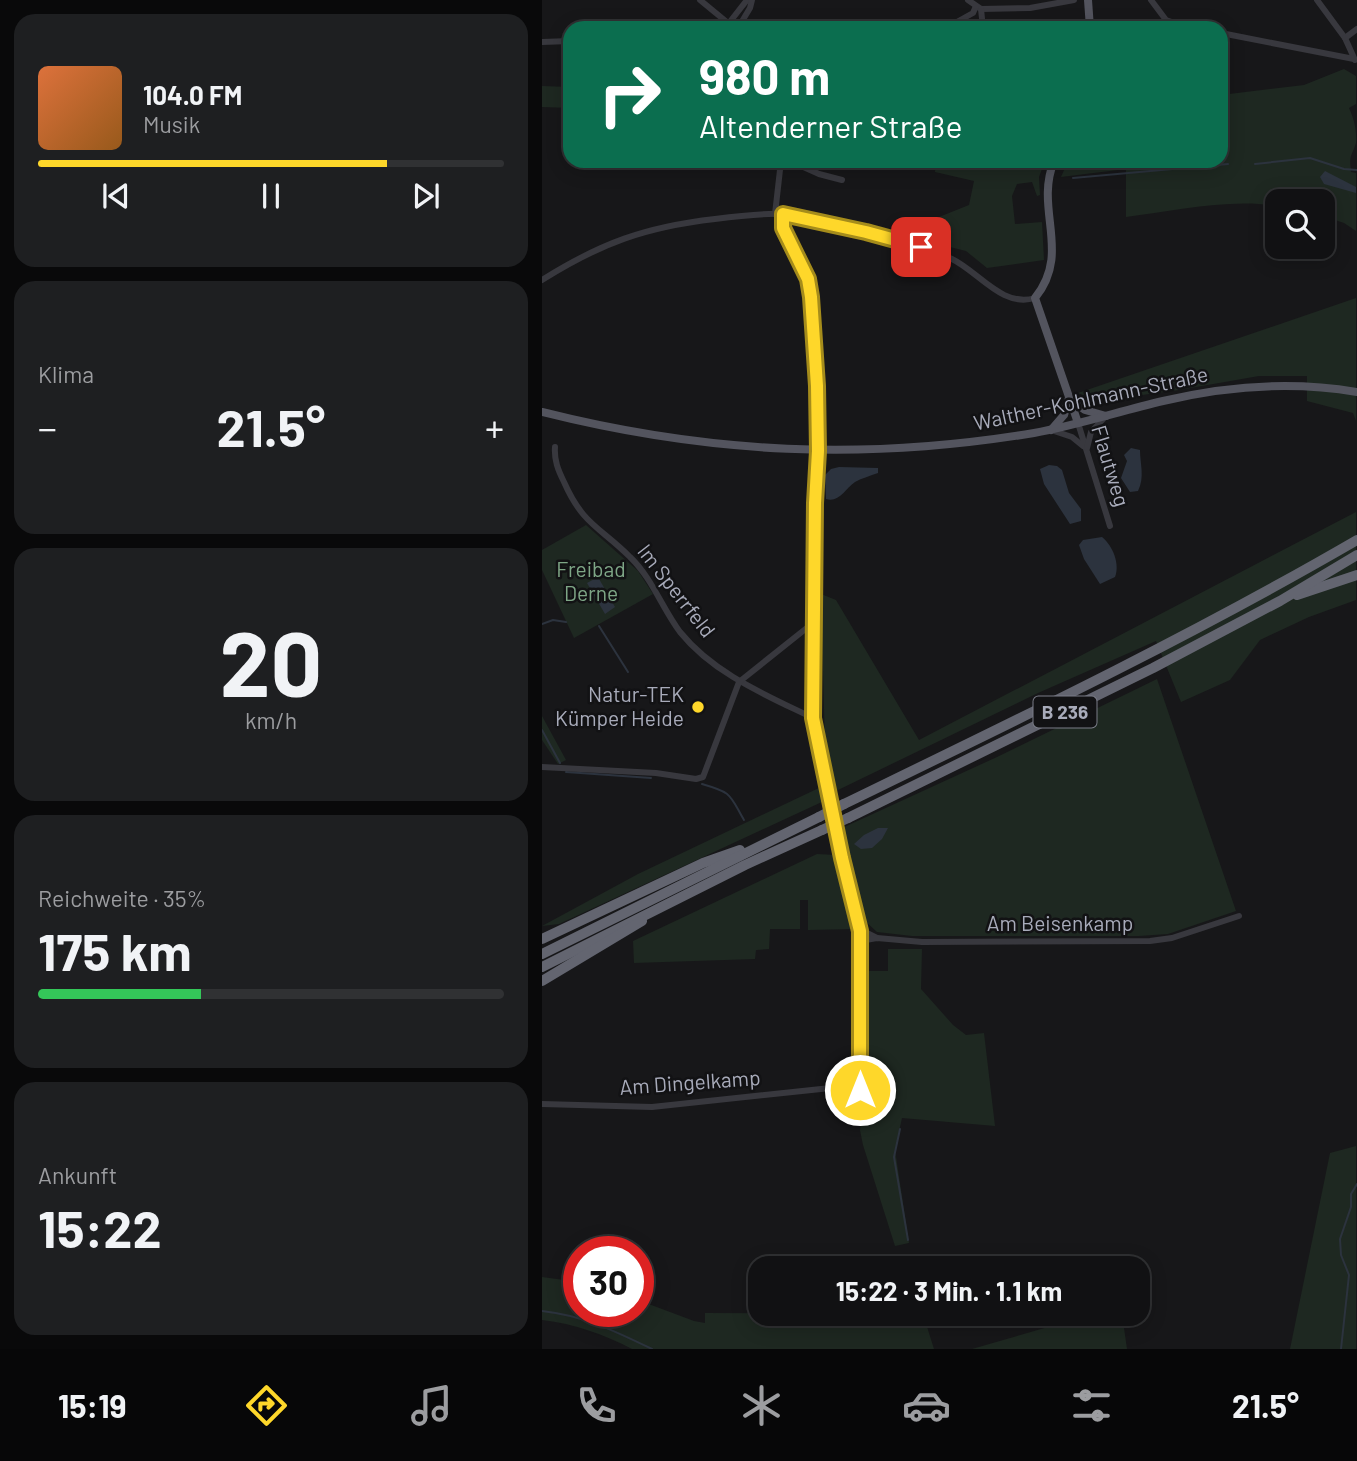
<!DOCTYPE html>
<html lang="de">
<head>
<meta charset="utf-8">
<style>
	:root { --surface:#111113; --page:#1e1f21; --text:#f1f3f6; --muted:#9c9da0; --line:#303133; --accent:#fed72a }
	body { margin:0; font-family:Barlow,sans-serif; background:var(--page); color:var(--text); height:100vh; display:flex; flex-direction:column; font-size:26px; white-space:nowrap }
	* { box-sizing:border-box; margin:0 }
	p { font-size:23px; color:var(--muted) }
	.icon { flex:none; width:38px; height:38px; fill:none; stroke:currentColor; stroke-width:2; stroke-linecap:round; stroke-linejoin:round }
	.map { position:relative; flex:1; overflow:hidden }
	.panel { display:flex; flex-direction:column; gap:14px; padding:14px; background:#09090a; width:542px }
	.panel>* { flex:none }
	.hud { position:absolute; left:21px; top:21px; width:665px; height:147px; border-radius:21px; box-shadow:0 4px 18px #0003,0 0 0 2px var(--line); background:#0b6e4f; color:#fff; overflow:hidden }
	.controls { position:absolute; left:723px; top:189px; display:grid; gap:14px }
	.controls a { display:grid; place-items:center; width:70px; height:70px; border-radius:14px; background:var(--surface); box-shadow:0 4px 18px #0003,0 0 0 2px var(--line); font-size:35px }
	.speed { position:absolute; left:21px; top:1236px; display:flex; gap:14px; font-size:35px; font-weight:700; text-align:center }
	.speed>* { display:grid; place-content:center; width:91px; height:91px; border-radius:50%; background:var(--surface); box-shadow:0 4px 18px #0003,0 0 0 2px var(--line); line-height:1 }
	.speed .limit { border:10px solid #d22; background:#fff; color:#111 }
	.pin { position:absolute; display:grid; place-items:center; width:60px; height:60px; color:#fff; margin:-30px; border-radius:14px; box-shadow:0 4px 10px #0006 }
	.me { position:absolute; width:77px; margin:-38px; rotate:0deg; stroke-linejoin:round; filter:drop-shadow(0 0 5px #0008) }
	.turn { display:flex; align-items:center; gap:24px; height:147px; padding:0 21px; font-size:32px }
	.turn .icon { width:91px; height:91px; stroke-width:2.5 }
	.turn b { display:block; font-size:49px; line-height:60px }
	.big { font-size:52px; font-weight:700; line-height:1.1 }
	.panel .widget { flex:1; display:flex; flex-direction:column; justify-content:center; gap:10px; min-width:0; padding:0 24px; border-radius:21px; background:var(--page) }
	.panel .dial { align-items:center; gap:0 }
	.dial b { font-size:91px; line-height:1 }
	.song { display:flex; align-items:center; gap:21px }
	.cover { width:84px; height:84px; border-radius:10px; background:linear-gradient(135deg,hsl(20 70% 55%),hsl(30 70% 35%)) }
	.played { height:7px; border-radius:4px; background:linear-gradient(90deg,var(--accent) 75%,var(--line) 75%) }
	.keys { display:flex; justify-content:space-around; direction:ltr }
	.heat { display:flex; justify-content:space-between; align-items:center; font-size:38px; direction:ltr }
	.charge { height:10px; border-radius:5px; background:linear-gradient(90deg,#34c759 35%,var(--line) 0) }
	.trip { position:absolute; left:206px; top:1256px; width:402px; height:70px; border-radius:21px; background:var(--surface); box-shadow:0 4px 18px #0003,0 0 0 2px var(--line); font-weight:700; line-height:70px; text-align:center }
	.menu { display:flex; height:112px; justify-content:space-around; align-items:center; background:#070708; color:var(--muted) }
	.menu .icon { width:49px; height:49px }
	.menu .current { color:var(--accent) }
	.menu b { font-size:32px; color:var(--text) }
	main { display:flex; flex:1; min-height:0 }
	.map>svg:first-child { display:block }
	.green { fill:#1e2821 }
	.water { fill:#2c333e }
	.lines { fill:none; stroke-linecap:round; stroke-linejoin:round }
	.stream { stroke:#2c333e; stroke-width:2 }
	.minor { stroke:#38383e; stroke-width:6 }
	.major { stroke:#53545e; stroke-width:8 }
	.highway { stroke:#636570; stroke-width:10 }
	.highway-bridge { stroke:#636570; stroke-width:10 }
	.route-casing { stroke:#a58c1b; stroke-width:18 }
	.route { stroke:#fed72a; stroke-width:12 }
	.poi-dot { fill:#fed72a; stroke:#121214; stroke-width:2.5 }
	.labels { text-anchor:middle; stroke-width:5; stroke-linejoin:round; paint-order:stroke }
	.shield { fill:#121214; stroke:#7b7d88; stroke-width:2 }
	.shield-label { font-size:19px; font-weight:bold; fill:#a8abba }
	.street-label { font-size:21px; fill:#a8abba; stroke:#121214 }
	.park-label { font-size:21px; fill:#7ea686; stroke:#121214 }
	.poi-label { font-size:21px; fill:#a8abba; stroke:#121214; text-anchor:end }
</style>
</head>
<body>
<main>
<section class="panel">
<div class="widget">
<div class="song"><i class="cover"></i><div><b>104.0 FM</b><p>Musik</p></div></div>
<div class="played"></div>
<div class="keys"><svg class="icon" aria-label="previous" viewBox="0 0 24 24"><path d="M18 5L8 12l10 7zM5 5v14"/></svg><svg class="icon" aria-label="pause" viewBox="0 0 24 24"><path d="M8 5v14M16 5v14"/></svg><svg class="icon" aria-label="next" viewBox="0 0 24 24"><path d="M6 5l10 7-10 7zM19 5v14"/></svg></div>
</div>
<div class="widget"><p>Klima</p>
<div class="heat"><a>−</a><b class="big">21.5°</b><a>+</a></div>
</div>
<div class="widget dial"><b>20</b><p>km/h</p></div>
<div class="widget"><p>Reichweite · 35%</p><b class="big">175 km</b><div class="charge"></div></div>
<div class="widget"><p>Ankunft</p><b class="big">15:22</b></div>
</section>
<div class="map">
<svg width="815" height="1349" viewBox="0 0 815 1349">
	<rect width="100%" height="100%" fill="#171719"/>
	<g class="green">
		<path d="M802 69 814 76V104L807 108C812 119 815 130 814 143 809 158 807 154 809 172L814 173V231L802 223 781 216 780 201H735V206C689 198 631 211 584 217V169L519 177 526 161H679V95L762 85Z"/>
		<polygon points="0,86 28,87 28,108 0,107"/>
		<polygon points="394,161 503,161 497,177 498,195 495,196 490,182 475,184 470,196 473,224 500,222 502,260 445,268 424,251 388,242 397,217 427,205 432,181 393,172"/>
		<polygon points="814,298 814,421 811,413 765,401 765,376 717,376 637,390 556,401 536,393"/>
		<polygon points="814,512 814,600 767,617 718,640 688,680 639,702 614,641 496,693 294,791 283,746 279,594 294,600 377,740"/>
		<polygon points="44,525 96,571 111,594 32,638 0,570 0,550"/>
		<polygon points="615,679 694,911 626,934 597,936 370,936 335,932 322,920 298,829 455,757"/>
		<polygon points="0,716 24,760 16,764 0,740"/>
		<polygon points="279,787 282,801 17,924 0,926 96,874"/>
		<polygon points="275,854 294,855 311,929 266,930 266,900 258,900 258,929 228,929 227,949 214,950 213,959 92,963 91,941"/>
		<polygon points="346,949 380,949 379,989 411,1025 424,1035 442,1033 453,1126 360,1118 353,1150 367,1243 353,1246 321,1145 318,1130 323,1084 326,971 346,971"/>
		<polygon points="814,1146 814,1349 748,1349 788,1153"/>
		<path d="M0 1277 37 1282V1311H96V1300L152 1321 163 1323V1313L381 1314 392 1349H90C61 1334 33 1324 0 1320Z"/>
		<polygon points="551,1314 580,1314 585,1349 430,1349"/>
	</g>
	<g class="water">
		<polygon points="783,171 814,187 814,193 782,184 778,177"/>
		<path d="M589 448 598 450C598 464 603 477 596 491L588 492 579 478 585 461 582 455Z"/>
		<polygon points="507,465 515,466 520,470 527,493 539,509 539,521 528,524 502,484 498,469"/>
		<path d="M297 467 336 468V473C328 476 320 478 313 482 303 489 297 503 284 499L283 475 289 469Z"/>
		<path d="M560 537C571 546 578 564 573 577L558 584 542 559 537 545 541 540Z"/>
		<polygon points="56,577 73,607 63,614 45,583"/>
		<polygon points="336,828 346,828 340,839 330,848 319,849 312,844 322,835"/>
	</g>
	<g class="lines">
		<g class="stream">
			<polyline points="679,110 679,111"/>
			<polyline points="681,116 684,120"/>
			<polyline points="713,164 768,158 802,169 815,170"/>
			<polyline points="531,178 686,164"/>
			<polyline points="0,624 11,620 24,622"/>
			<polyline points="57,626 86,672"/>
			<polyline points="0,730 18,763"/>
			<polyline points="24,772 109,778"/>
			<path d="M160 784C191 793 187 794 202 820"/>
			<polyline points="358,1129 352,1157 366,1240"/>
			<path d="M0 1311C40 1315 75 1332 110 1349"/>
			<polyline points="210,1315 246,1314"/>
			<polyline points="799,1349 807,1275 799,1255 798,1239 809,1207 809,1194 815,1184"/>
		</g>
		<g class="minor">
			<polyline points="158,0 192,28"/>
			<polyline points="426,0 439,9 488,8 532,0"/>
			<polyline points="609,0 624,20 647,28"/>
			<polyline points="775,0 803,38 813,60"/>
			<polyline points="439,9 441,28"/>
			<polyline points="187,23 205,0"/>
			<polyline points="196,28 208,8 210,0"/>
			<polyline points="404,28 431,13 434,6"/>
			<polyline points="679,33 812,59"/>
			<polyline points="803,38 815,29"/>
			<polyline points="0,42 28,41"/>
			<polyline points="248,161 277,174 300,180"/>
			<polyline points="233,214 239,161"/>
			<path d="M0 280C59 243 103 227 173 219 195 216 218 213 241 214 266 216 290 224 314 229 347 237 380 245 410 259 437 272 460 308 493 298"/>
			<polyline points="536,423 568,526"/>
			<polyline points="509,430 530,437 541,446"/>
			<path d="M13 447C12 460 16 470 22 482 41 525 58 527 88 557 110 578 120 608 138 632 172 674 224 695 271 718"/>
			<polyline points="545,448 549,432 564,416"/>
			<polyline points="0,767 114,773 154,779 161,777 197,682 271,623"/>
			<polyline points="317,929 335,938"/>
			<polyline points="318,941 335,938 380,942 608,941 630,938 697,916"/>
			<polyline points="298,1087 318,1070"/>
			<polyline points="0,1104 110,1107 298,1087 318,1090 317,929 300,858 271,718 273,503 276,451 275,386 269,297 266,279 241,228 241,214"/>
		</g>
		<g class="major">
			<polyline points="546,0 548,28"/>
			<path d="M512 161C492 210 530 252 493 298L536 423"/>
			<polyline points="529,400 543,410 564,416"/>
			<path d="M0 412C167 454 323 461 492 433 536 425 578 411 621 401 684 386 750 381 815 392"/>
			<polyline points="509,430 522,415 527,398"/>
		</g>
		<g class="highway">
			<polyline points="755,595 815,575"/>
			<path d="M302 804C475 720 648 637 815 540"/>
			<polyline points="306,818 611,668 738,601 815,555"/>
			<polyline points="0,939 161,863 198,850"/>
			<polyline points="0,954 277,817"/>
			<polyline points="0,967 203,865 280,830"/>
			<polyline points="0,981 100,921"/>
		</g>
		<g class="highway-bridge">
			<polyline points="277,817 302,804"/>
			<polyline points="280,830 306,818"/>
		</g>
	</g>
	<g class="lines">
		<defs>
			<polyline id="route" points="318,1090 318,931 300,858 271,718 273,503 276,451 275,386 269,297 266,279 241,228 241,214 324,232 379,247"/>
		</defs>
		<use href="#route" class="route-casing"/>
		<use href="#route" class="route"/>
	</g>
	<circle class="poi-dot" cx="156" cy="707" r="7"/>
	<g class="labels">
		<rect class="shield" x="491.5" y="696.5" width="63" height="31" rx="5"/>
		<g class="shield-label">
			<text x="523" y="719">B 236</text>
		</g>
		<g class="street-label">
			<text transform="translate(549 399) rotate(-12)" y="7">Walther-Kohlmann-Straße</text>
			<text transform="translate(568 466) rotate(73)" y="7">Flautweg</text>
			<text transform="translate(134 591) rotate(52)" y="7">Im Sperrfeld</text>
			<text x="518" y="931">Am Beisenkamp</text>
			<text transform="translate(148 1083) rotate(-4)" y="7">Am Dingelkamp</text>
		</g>
		<g class="park-label">
			<text x="49" y="577">Freibad<tspan x="49" dy="24">Derne</tspan></text>
		</g>
		<g class="poi-label">
			<text x="142" y="702">Natur-TEK<tspan x="142" dy="24">Kümper Heide</tspan></text>
		</g>
	</g>
</svg>
<div class="controls">
<a><svg class="icon" aria-label="search" viewBox="0 0 24 24"><circle cx="10" cy="10" r="6"/><path d="M15 15l6 6"/></svg></a>
</div>
<div class="speed"><div class="limit">30</div></div>
<div class="pin" style="left:379px;top:247px;background:#d93025"><svg class="icon" aria-label="arrive" viewBox="0 0 24 24"><path d="M6 21V4h12l-3 4 3 4H6"/></svg></div>
<svg class="me" style="left:318px;top:1090px" viewBox="-20 -20 40 40"><circle r="17" fill="#fed72a" stroke="#fff" stroke-width="3"/><path d="M0-11L8 9 0 5-8 9z" fill="#fff"/></svg>
<div class="trip">15:22 · 3 Min. · 1.1 km</div>
<div class="hud">
<div class="turn"><svg class="icon" aria-label="right" viewBox="0 0 24 24"><path d="M7 20v-9h11M14 6l5 5-5 5"/></svg><div><b>980 m</b>Altenderner Straße</div></div>
</div>
</div>
</main>
<nav class="menu">
<b>15:19</b>
<svg class="icon current" aria-label="directions" viewBox="0 0 24 24"><path d="M12 3l9 9-9 9-9-9zM9 14v-3h6M13 9l2 2-2 2"/></svg>
<svg class="icon" aria-label="music" viewBox="0 0 24 24"><path d="M9 18V5l10-2v13"/><circle cx="6" cy="18" r="3"/><circle cx="16" cy="16" r="3"/></svg>
<svg class="icon" aria-label="phone" viewBox="0 0 24 24"><path d="M5 4h4l2 5-3 2q2 4 5 5l2-3 5 2v4C11 20 4 13 5 4z"/></svg>
<svg class="icon" aria-label="climate" viewBox="0 0 24 24"><path d="M12 3v18M4 7l16 10M4 17L20 7"/></svg>
<svg class="icon" aria-label="car" viewBox="0 0 24 24"><path d="M5 17H2v-5l4-1 3-4h7l3 4 3 1v5h-3M9 17h6M6 11h13"/><circle cx="7" cy="17" r="2"/><circle cx="17" cy="17" r="2"/></svg>
<svg class="icon" aria-label="filters" viewBox="0 0 24 24"><path d="M4 7h16M4 17h16"/><circle cx="9" cy="7" r="2"/><circle cx="15" cy="17" r="2"/></svg>
<b>21.5°</b>
</nav>
</body>
</html>
